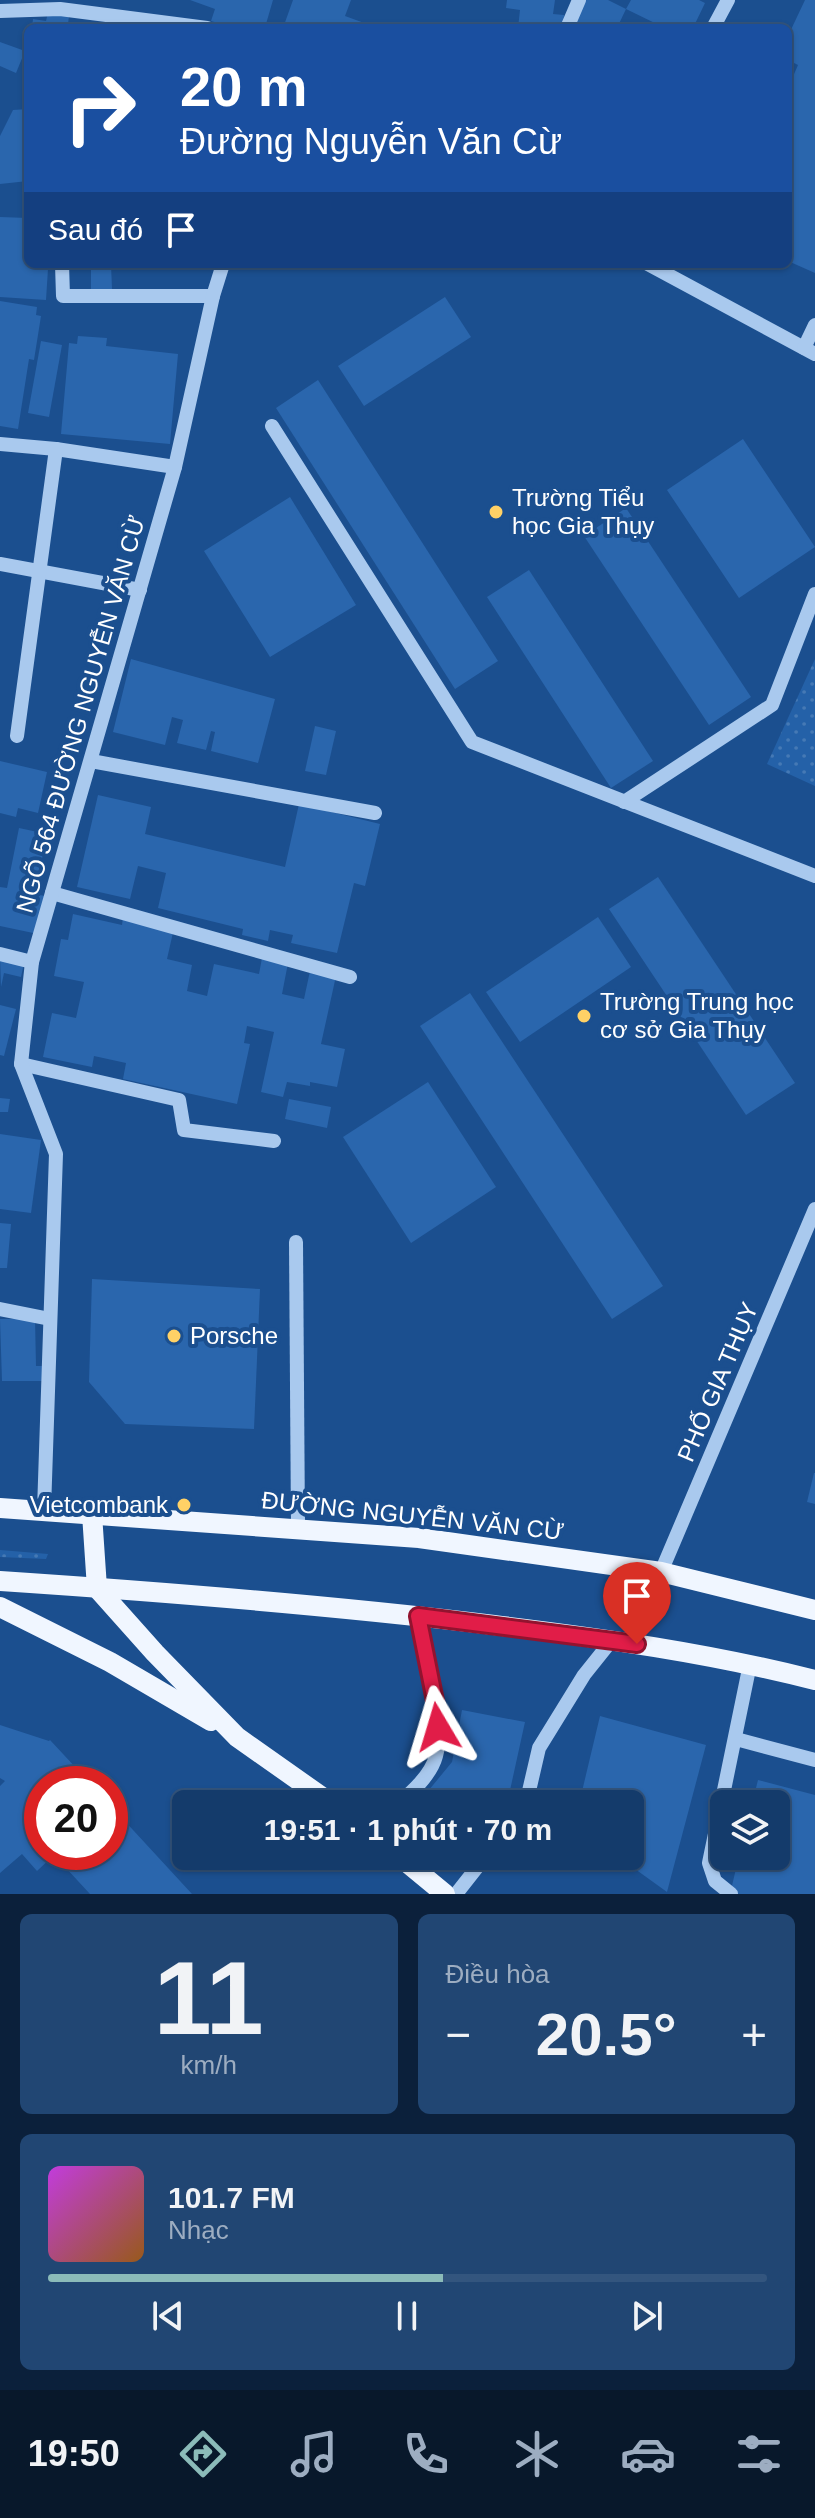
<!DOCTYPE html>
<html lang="vi">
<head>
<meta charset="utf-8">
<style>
	:root { --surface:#143b6b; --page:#214673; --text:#f1f3f6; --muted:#9dadc1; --line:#33557e; --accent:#8bbbb9 }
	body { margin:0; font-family:Arial,sans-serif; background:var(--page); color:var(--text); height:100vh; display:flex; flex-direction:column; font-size:30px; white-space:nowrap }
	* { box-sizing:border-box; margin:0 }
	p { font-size:26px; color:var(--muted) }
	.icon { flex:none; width:44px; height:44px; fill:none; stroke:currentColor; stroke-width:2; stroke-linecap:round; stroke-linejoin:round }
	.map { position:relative; height:1894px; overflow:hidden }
	.panel { display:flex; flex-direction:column; gap:20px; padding:20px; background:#0b203b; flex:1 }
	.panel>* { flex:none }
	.top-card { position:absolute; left:24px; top:24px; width:768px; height:244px; border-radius:12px; box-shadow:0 2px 6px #0004,0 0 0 2px var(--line); background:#1a4fa0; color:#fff; overflow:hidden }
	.controls { position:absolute; left:710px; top:1790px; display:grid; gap:16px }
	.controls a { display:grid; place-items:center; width:80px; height:80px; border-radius:12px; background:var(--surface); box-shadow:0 2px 6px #0004,0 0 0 2px var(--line); font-size:40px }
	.speed { position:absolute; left:24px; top:1766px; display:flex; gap:16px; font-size:40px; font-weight:700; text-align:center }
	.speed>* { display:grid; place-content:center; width:104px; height:104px; border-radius:50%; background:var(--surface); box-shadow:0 2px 6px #0004,0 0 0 2px var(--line); line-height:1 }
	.speed .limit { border:12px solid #d22; background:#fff; color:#111 }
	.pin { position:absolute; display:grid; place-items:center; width:68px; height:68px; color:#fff; margin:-82px -34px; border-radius:50% 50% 50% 0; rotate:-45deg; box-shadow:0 0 8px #0007 }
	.pin .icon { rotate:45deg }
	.me { position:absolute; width:88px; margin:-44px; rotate:353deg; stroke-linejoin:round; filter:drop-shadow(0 0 6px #0008) }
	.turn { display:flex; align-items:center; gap:28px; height:168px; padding:0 24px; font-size:36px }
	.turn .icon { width:104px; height:104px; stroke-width:2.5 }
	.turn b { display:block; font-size:56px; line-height:68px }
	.then { display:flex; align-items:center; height:76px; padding:0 24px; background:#0003; gap:16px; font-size:30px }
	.big { font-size:60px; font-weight:800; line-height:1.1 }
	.panel .card { flex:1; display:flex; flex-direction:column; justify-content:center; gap:12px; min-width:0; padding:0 28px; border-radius:12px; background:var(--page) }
	.panel .dial { align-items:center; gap:0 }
	.dial b { font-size:104px; line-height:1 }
	.song { display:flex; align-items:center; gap:24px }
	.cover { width:96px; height:96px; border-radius:12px; background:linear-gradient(135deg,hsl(290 70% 55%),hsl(30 70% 35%)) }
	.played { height:8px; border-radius:4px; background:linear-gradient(90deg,var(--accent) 55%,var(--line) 55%) }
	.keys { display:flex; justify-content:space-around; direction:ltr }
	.heat { display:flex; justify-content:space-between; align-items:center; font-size:44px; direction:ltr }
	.panel .tiles { flex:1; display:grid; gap:20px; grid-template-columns:1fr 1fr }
	.card:last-child { grid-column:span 2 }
	.trip { position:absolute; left:172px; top:1790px; width:472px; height:80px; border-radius:12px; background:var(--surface); box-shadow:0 2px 6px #0004,0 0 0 2px var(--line); font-weight:800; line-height:80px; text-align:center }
	.tabs { display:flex; height:128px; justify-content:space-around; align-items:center; background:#08182b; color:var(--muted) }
	.tabs .icon { width:56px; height:56px }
	.tabs .active { color:var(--accent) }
	.tabs b { font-size:36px; color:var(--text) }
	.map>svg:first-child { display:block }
	.green { fill:url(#green-dots) }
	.building { fill:#2a66ad }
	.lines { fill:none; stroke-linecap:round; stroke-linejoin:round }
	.minor { stroke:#a9c9ee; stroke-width:14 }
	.major { stroke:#f0f6ff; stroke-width:20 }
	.route-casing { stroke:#92132f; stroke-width:20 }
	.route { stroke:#e11d48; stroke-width:14 }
	.poi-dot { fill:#ffd166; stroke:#1b4f8f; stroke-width:3 }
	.labels { text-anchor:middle; stroke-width:8; stroke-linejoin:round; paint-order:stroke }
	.poi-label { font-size:24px; fill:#fff; stroke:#1b4f8f; text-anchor:start }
	.street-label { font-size:24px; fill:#fff; stroke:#1b4f8f }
</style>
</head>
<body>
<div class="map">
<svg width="815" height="1894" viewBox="0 0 815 1894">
	<defs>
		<pattern id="green-dots" width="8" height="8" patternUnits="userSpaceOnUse" patternTransform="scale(2)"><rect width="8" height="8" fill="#2461a8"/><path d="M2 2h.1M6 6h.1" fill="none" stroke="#4579b5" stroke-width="1.8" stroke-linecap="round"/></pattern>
	</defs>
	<rect width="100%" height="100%" fill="#1b4f8f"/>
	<g class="green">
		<polygon points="815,659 815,786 767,764"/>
		<polygon points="0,1550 48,1554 46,1559 0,1557"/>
	</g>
	<g class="building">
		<polygon points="190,0 273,0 266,24 258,28 235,28 211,21 215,9"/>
		<polygon points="293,0 351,0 345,16 378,28 283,28"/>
		<polygon points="507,0 555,0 553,14 564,15 563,28 518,28 520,10 506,8"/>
		<polygon points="585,0 608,0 626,9 631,0 699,0 705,3 693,28 665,28 626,9 617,28 572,28"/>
		<polygon points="805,0 815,0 815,273 788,261 788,88 798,65 788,60 788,36"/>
		<polygon points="48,13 69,16 68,24 81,28 32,28 33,19 46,21"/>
		<polygon points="0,42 25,51 16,73 0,66"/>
		<polygon points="28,109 28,181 0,184 0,136 13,110"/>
		<polygon points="0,217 28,218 28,264 58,264 58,270 48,269 46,300 0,297"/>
		<polygon points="91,264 111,264 112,289 91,290"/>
		<polygon points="445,297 471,337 364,406 338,366"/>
		<polygon points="0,301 37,307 36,315 41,316 34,360 29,359 18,429 0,426"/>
		<polygon points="78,336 107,338 106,346 178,354 170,444 61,434 69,343 77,344"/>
		<polygon points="41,341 62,345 49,417 28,413"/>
		<polygon points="318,380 498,661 455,689 276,408"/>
		<polygon points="743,439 815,547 739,598 667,490"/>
		<polygon points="290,497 356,605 270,657 204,551"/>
		<polygon points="626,508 751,697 709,725 584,536"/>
		<polygon points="529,570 653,761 611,788 487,597"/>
		<polygon points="131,659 275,699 258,763 211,751 215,732 211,731 206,750 177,743 183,720 172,717 165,745 113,732"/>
		<polygon points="315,726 336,731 326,775 305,771"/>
		<polygon points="0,761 47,772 38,813 18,808 16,817 0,813"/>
		<polygon points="98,795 151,807 145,834 285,867 299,804 380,824 365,886 354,883 337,953 291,943 293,935 270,930 268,941 242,935 243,929 158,908 166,873 138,866 130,899 77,887"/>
		<polygon points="19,828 47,834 35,894 45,896 38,934 0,926 0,887 7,888"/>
		<polygon points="658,877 795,1083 746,1115 609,909"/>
		<polygon points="73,914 122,925 123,917 174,928 167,959 192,965 187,991 207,996 214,964 259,974 262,958 288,963 282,994 304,999 310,971 336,976 321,1044 345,1049 337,1087 310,1082 310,1086 287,1082 283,1097 261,1092 274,1032 247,1026 244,1043 250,1044 237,1104 123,1079 126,1063 94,1056 92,1067 43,1057 52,1013 76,1018 84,982 54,976 61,939 68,940"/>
		<polygon points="598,917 631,967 520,1042 486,992"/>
		<polygon points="0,956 24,963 21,977 4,973 1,987"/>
		<polygon points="470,993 663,1286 612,1319 420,1026"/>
		<polygon points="0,1005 16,1009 4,1056 0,1055"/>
		<polygon points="428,1082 496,1187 411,1243 343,1137"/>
		<polygon points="0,1098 10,1099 8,1112 0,1112"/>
		<polygon points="289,1099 331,1107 327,1128 285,1119"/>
		<polygon points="0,1134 41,1140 31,1213 0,1209"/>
		<polygon points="0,1223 11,1224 7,1268 0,1268"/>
		<polygon points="92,1279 260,1289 254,1429 125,1424 89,1382"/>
		<polygon points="0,1319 35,1319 36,1366 44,1366 44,1381 2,1381"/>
		<polygon points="814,1473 815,1473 815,1504 807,1502"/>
		<polygon points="462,1710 525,1722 507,1804 434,1804 424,1796 452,1762"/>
		<polygon points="600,1716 706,1745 667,1892 617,1856 630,1856 630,1804 579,1804"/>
		<polygon points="0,1725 49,1741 50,1740 91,1784 42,1784 42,1852 110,1852 110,1805 192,1894 90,1894 54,1855 37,1871 22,1854 0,1873 0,1786 5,1781 0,1778"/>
		<polygon points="758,1780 815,1795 815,1894 730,1894 739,1856 776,1856 776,1804 752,1804"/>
	</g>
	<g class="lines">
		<g class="minor">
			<polyline points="0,11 60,9 207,28"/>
			<polyline points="567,28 579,0"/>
			<polyline points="713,28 728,0"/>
			<polyline points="62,264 63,296 213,296"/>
			<polyline points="648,264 815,354"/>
			<polyline points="804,348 815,325"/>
			<polyline points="272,426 472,742 815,876"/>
			<polyline points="0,444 56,449 175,467"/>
			<polyline points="0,564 140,590"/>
			<polyline points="17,736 56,449"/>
			<polyline points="91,761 375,813"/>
			<polyline points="624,802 772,705 815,594"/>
			<polyline points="52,893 350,977"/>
			<polyline points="0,954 32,962"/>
			<polyline points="21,1064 179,1100 184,1130 274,1141"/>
			<polyline points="296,1242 298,1528"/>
			<polyline points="0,1309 50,1319"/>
			<polyline points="44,1510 56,1154 21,1064 32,962 175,467 213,296 223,264"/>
			<polyline points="661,1572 815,1209"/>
			<polyline points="736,1739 815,1760"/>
			<path d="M398 1804C412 1792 431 1775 436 1756 446 1720 426 1653 418 1616"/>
			<polyline points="526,1804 539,1748 584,1675 612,1640"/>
			<polyline points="456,1894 486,1856"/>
			<polyline points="731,1894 715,1881 709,1863 750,1664"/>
		</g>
		<g class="major">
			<polyline points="0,1508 419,1538 661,1572 815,1610"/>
			<polyline points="92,1514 97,1588"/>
			<path d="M0 1581C165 1592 330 1605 494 1625 602 1638 709 1653 815 1680"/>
			<polyline points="97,1588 155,1653 237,1737 332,1804"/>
			<polyline points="0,1607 110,1662 211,1721"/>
			<polyline points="399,1856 445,1894"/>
		</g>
	</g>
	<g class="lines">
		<defs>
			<polyline id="route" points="438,1727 437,1711 418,1616 637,1644"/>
		</defs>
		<use href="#route" class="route-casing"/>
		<use href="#route" class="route"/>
	</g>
	<g class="poi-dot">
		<circle cx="496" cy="512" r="8"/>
		<circle cx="584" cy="1016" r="8"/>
		<circle cx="174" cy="1336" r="8"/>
		<circle cx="184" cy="1505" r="8"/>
	</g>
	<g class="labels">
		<g class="poi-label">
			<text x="512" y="506">Trường Tiểu<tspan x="512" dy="28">học Gia Thụy</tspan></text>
			<text x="600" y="1010">Trường Trung học<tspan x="600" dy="28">cơ sở Gia Thụy</tspan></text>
			<text x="190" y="1344">Porsche</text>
			<text x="168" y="1513" text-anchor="end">Vietcombank</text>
		</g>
		<g class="street-label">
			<text transform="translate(81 714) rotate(-74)" y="8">NGÕ 564 ĐƯỜNG NGUYỄN VĂN CỪ</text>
			<text transform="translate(718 1382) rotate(-67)" y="8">PHỐ GIA THỤY</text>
			<text transform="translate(413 1516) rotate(6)" y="8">ĐƯỜNG NGUYỄN VĂN CỪ</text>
		</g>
	</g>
</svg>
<div class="controls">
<a><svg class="icon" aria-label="layers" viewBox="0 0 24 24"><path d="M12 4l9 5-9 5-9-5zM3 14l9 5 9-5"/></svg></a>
</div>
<div class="speed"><div class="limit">20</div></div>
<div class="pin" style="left:637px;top:1644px;background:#d93025"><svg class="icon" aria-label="arrive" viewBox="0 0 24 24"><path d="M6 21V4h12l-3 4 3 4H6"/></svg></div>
<svg class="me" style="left:438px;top:1727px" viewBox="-20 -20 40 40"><path d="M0-17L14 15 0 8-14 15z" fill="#e11d48" stroke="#fff" stroke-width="4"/></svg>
<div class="trip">19:51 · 1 phút · 70 m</div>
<div class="top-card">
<div class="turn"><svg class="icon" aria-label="right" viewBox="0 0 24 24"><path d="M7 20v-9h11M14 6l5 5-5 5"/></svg><div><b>20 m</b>Đường Nguyễn Văn Cừ</div></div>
<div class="then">Sau đó<svg class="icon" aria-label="arrive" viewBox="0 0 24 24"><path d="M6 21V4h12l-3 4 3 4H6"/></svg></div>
</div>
</div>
<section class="panel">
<div class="tiles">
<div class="card dial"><b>11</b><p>km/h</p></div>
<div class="card"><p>Điều hòa</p>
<div class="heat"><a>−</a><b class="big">20.5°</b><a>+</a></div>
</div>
<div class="card">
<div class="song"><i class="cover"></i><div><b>101.7 FM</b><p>Nhạc</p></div></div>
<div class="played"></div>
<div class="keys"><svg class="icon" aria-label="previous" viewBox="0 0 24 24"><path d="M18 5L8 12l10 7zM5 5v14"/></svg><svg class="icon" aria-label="pause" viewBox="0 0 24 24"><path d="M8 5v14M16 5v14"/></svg><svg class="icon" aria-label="next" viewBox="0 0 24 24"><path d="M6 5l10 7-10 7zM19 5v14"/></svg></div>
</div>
</div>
</section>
<nav class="tabs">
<b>19:50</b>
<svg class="icon active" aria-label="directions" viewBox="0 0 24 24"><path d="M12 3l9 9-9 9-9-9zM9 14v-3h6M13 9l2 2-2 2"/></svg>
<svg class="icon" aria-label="music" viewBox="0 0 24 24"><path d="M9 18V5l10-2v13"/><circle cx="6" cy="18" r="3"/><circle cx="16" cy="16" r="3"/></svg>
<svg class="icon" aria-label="phone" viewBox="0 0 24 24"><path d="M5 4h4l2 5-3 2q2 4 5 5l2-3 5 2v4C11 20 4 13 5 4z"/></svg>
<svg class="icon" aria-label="climate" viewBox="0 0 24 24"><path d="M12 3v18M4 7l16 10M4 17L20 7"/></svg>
<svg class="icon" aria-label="car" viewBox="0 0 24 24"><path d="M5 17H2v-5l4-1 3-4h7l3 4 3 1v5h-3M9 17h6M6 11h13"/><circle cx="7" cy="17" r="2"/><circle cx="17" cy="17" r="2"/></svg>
<svg class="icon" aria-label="filters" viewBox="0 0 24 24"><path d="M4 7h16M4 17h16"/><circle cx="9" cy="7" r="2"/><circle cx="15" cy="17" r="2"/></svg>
</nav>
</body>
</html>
